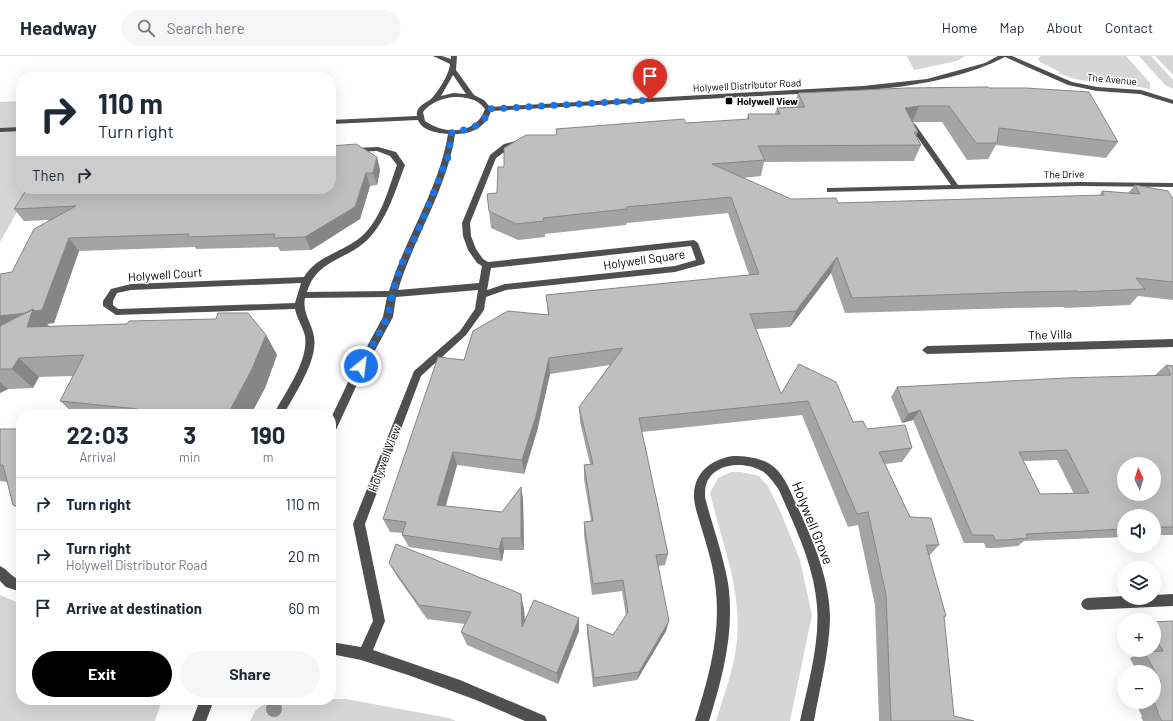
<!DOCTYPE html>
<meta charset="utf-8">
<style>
body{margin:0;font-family:Barlow,sans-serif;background:#f6f6f7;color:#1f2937;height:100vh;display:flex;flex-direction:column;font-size:15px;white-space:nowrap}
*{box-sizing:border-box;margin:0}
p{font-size:13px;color:#747a83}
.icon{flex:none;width:22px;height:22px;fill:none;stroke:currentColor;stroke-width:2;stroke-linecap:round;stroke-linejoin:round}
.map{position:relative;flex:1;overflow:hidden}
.panel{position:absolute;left:16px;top:353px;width:320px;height:296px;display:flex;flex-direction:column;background:#fff;border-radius:16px;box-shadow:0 4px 16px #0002}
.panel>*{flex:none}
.guide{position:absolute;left:16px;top:16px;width:320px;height:122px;border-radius:16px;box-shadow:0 4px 16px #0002;background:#fff;color:#1f2937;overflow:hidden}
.needle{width:26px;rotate:356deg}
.tools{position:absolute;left:1117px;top:401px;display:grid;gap:8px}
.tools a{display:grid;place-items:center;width:44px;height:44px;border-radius:50%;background:#fff;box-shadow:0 4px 16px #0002;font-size:20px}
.pin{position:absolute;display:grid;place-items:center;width:34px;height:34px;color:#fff;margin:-41px -17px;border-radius:50% 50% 50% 0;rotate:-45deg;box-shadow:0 0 4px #0007}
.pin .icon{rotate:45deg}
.me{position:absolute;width:44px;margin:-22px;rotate:29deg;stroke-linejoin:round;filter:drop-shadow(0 0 3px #0008)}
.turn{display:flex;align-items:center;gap:14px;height:84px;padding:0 16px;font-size:18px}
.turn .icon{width:52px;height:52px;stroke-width:2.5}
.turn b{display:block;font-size:28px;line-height:34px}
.then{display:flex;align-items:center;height:38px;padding:0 16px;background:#0003;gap:8px;font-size:15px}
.eta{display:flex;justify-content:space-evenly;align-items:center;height:68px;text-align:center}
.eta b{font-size:24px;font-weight:700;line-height:28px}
.action{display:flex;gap:8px;margin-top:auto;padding:8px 16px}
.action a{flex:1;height:46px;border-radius:24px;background:#000;color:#fff;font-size:16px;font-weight:700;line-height:46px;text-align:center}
.action a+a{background:#f6f6f7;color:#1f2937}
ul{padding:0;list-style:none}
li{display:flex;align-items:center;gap:12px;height:52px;padding:0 16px;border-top:1px solid #e0e1e3}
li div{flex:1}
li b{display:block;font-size:15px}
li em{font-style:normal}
header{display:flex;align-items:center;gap:24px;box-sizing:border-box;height:56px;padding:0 20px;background:#fff;border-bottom:1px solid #e0e1e3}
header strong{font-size:19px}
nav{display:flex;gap:22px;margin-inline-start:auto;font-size:14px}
.search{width:280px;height:36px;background:#f6f6f7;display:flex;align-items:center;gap:10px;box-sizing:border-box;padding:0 14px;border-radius:22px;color:#747a83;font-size:15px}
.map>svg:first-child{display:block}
.green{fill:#d6d6d6}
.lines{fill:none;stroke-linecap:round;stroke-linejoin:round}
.minor{fill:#4f4f4f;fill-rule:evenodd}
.tree{fill:#8c8c8c}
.wall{fill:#a4a4a4;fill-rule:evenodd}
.shaded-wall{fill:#868686}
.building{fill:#bfbfbf;stroke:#868686;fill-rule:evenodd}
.route{stroke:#1a73e8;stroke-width:7;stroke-dasharray:0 12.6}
.poi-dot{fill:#000;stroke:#fff;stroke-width:1.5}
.labels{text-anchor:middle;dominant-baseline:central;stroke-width:3;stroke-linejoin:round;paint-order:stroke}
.far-street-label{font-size:10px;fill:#000;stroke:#fff}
.far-poi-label{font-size:10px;font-weight:bold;fill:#000;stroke:#fff;text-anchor:start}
.street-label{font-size:12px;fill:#000;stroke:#fff}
.near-street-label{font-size:14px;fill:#000;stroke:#fff}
</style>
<header>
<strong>Headway</strong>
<div class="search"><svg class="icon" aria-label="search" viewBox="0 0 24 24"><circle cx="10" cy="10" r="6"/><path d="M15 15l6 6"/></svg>Search here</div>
<nav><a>Home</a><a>Map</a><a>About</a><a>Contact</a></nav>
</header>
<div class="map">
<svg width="1173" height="665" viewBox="0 0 1173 665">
<rect width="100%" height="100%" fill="#fff"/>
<path class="green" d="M907 0H965L957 5 914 14Z
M1041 0H1126L1150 27V33C1119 26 1088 30 1058 17L1060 16 1040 6 1038 3Z
M1139 0H1151L1173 24V33L1165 29Z
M1155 0H1173V19Z
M21 45V133H30L0 186V46Z
M731 416H741L759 420 768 430 781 457 800 504 812 559 790 665H716C723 642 733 615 736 592 744 538 722 488 710 437L718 422Z
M0 539 21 548V644H162L155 665H0Z
M346 643 449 662 456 665H250L256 654 269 644Z"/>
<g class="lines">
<path class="minor" d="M433 0H442L451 3V0H457L456 14 474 39 484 44 490 51 863 30 927 23 985 7 998 0H1012L1072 26 1097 31 1141 34 1173 44V48L1140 38 1097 35 1068 29 1005 1C932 38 839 35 759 40 670 45 580 50 491 55 486 71 472 78 455 78 447 134 414 181 398 234L479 227 482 210 477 207 468 194 463 180 462 167 490 99 504 88 520 84H523V88L510 92 496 102 470 167 471 180 476 193 483 203 488 206 694 184 698 187 705 206 704 208 675 216 506 234 486 241 484 254 466 279 421 320 365 468 385 565 373 594 460 624 545 660 547 665H525L476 644 411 620 361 604 331 598V586L361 591 373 565 353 468 414 315 460 275 475 253 478 234 396 241 393 261 360 322 335 376 331 377V362L350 322 383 261 387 241 305 242C302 257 312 267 314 281 318 305 295 337 284 358H274C285 336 309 305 305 280 303 271 297 263 295 253L116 259 103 250V245L111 233 131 228 304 221C316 201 339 197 357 184 380 168 388 134 397 109L390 100 377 95 331 97V93L378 91 396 96 405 109C396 133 388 161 370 181 350 204 317 202 307 236L389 235C405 182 439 134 448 78 438 77 422 75 418 64L331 68V64L417 60C415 50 427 47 432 42 439 35 450 16 450 8ZM453 19 466 38 453 37 441 40ZM453 41C465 41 477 42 485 53 476 79 445 79 425 65L423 56C431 46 441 43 453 41ZM691 190 696 204 675 210 505 228 487 234 491 212ZM301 227 295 247 118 253 113 249V245L117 237 131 234Z
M913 67 915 68 958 129 1079 126 1173 127V131L1079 130 827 136V132H830L951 129 909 69Z
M21 71V75L0 76V72Z
M1173 283V291L927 298 922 294 927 290Z
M733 400C747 400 763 402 774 411 786 421 791 438 798 452 814 487 830 524 830 563 829 597 820 631 814 665H800C808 628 820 588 817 550 814 509 795 471 779 434 774 427 769 419 762 415 745 405 713 406 706 429 705 432 705 437 705 441 712 469 723 498 728 527 735 574 723 620 709 665H695C709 621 722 575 715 527 713 510 708 494 703 477 699 462 691 445 695 430 700 411 716 403 733 400Z
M0 510C9 514 10 521 21 524V536L6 531 0 525Z
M1173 538V550L1087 554 1083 552 1081 548 1083 544 1087 542 1124 540V542H1154V539Z
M200 644H214L206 665H192Z"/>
</g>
<circle class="tree" cx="274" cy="653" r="8"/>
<path class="wall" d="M989 32 1118 86 1106 102 996 89 988 103 967 104 942 66H913L918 76 916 80 921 89 914 105 764 106 761 120 743 122 791 143 838 147 1099 140 1102 135 1128 137 1135 129 1173 143V244L1138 240 1130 249 1065 252 1064 251 1014 252 845 257 831 217 790 271 756 273 781 338 799 308 853 366 867 373 912 392 902 406 885 408 910 461 939 489 929 500 946 560 944 562 954 660 974 665H879L875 549 858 469 848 471 802 359 642 376 668 498 665 509 658 510 669 565 666 575 637 624 593 631 587 578V568L613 579 626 560 622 535 592 539 584 479V466L591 465 584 423V409L590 408 580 366 579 351 610 309 550 318 537 375 524 418 457 409 446 450 502 456 521 431 523 444 524 494H504L502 505 409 491 402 479 403 477 390 476 383 463 464 304 548 258 546 239 749 219 728 157 627 167 626 169 545 178V181L518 184 491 172 487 138 497 137 504 111 557 79 556 73 686 67 747 64 748 58H775L777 52 794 51 798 37Z
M377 101 380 114 377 129 370 130 360 163 311 194 280 195 278 191 196 193 195 191 79 195 54 267 47 268 50 271 266 279 277 299 265 332 251 358H74L60 345 73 320 39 321 33 332 8 333 0 337V218L12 216 49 164 24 165 14 153Z
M1166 309 1173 310V479H1154V460H1124V481L1024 485 1018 490 996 492H986L984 487H964L913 364 902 367 891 341 897 331 1156 320 1155 319ZM1057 404 1074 438H1040L1023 405Z
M0 373H21V454L13 449 7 426 0 425Z
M389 507 524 553 525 565 579 575 558 628 467 589 461 576 465 568 427 563 398 522Z
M1173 565V665H1143L1141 661 1142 660 1135 646H1154V616H1137L1130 602 1144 596 1143 594H1154V566Z"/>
<path class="shaded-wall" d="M919 50 912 66 905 52Z
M377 101 380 114 377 129 373 117Z
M366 117 370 130 360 163 311 194 305 181Z
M69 182 79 195 54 267 47 268 52 273 0 275V260L33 253Z
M837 201 831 217 790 271 796 255Z
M266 279 277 299 265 332 251 358H228Z
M19 302 39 321 33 332 12 313Z
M549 302 550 318 537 375 524 418 522 404Z
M0 326 8 333 0 337Z
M920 354 913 364 902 367 908 358Z
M453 396 457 409 442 462 437 449Z
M521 431 523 444 524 494 521 482Z
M502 482 504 494 502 505 499 493Z
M521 538 524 553 525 584 522 571Z
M579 562V575L558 628 557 617Z
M669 565 666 575 637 624 639 616Z"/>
<path class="building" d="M988 31 989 32H1026L1089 36 1118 86 999 72 997 87H976L949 50H919L905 52 918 76H914L921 89 758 90 765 104 712 108 791 143 836 142 838 147 1104 139 1102 135 1140 138 1135 129 1168 135 1173 143V226L1136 222 1145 233 1078 236 1077 235 1025 236 852 242 837 201 796 255 750 258 781 338 799 308 836 326 853 366 863 365 867 373 905 369 912 392 879 396 910 461 931 462 939 489H926L946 560H944L954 660 974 665H891L886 539 868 456 857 458 808 345 639 362 668 498 656 499 669 565 639 616 594 622 587 568 613 579 628 556 623 524 593 528 584 466 593 465 584 409 593 408 579 351 623 292 549 302 536 360 522 404 453 396 437 449 502 456 521 431V482H502L499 493 402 479 406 466 383 463 438 301 464 304 473 275 508 255 549 259 546 239 759 218 731 141 627 151V153L543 162 544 165 516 168 489 155 487 138 497 137 498 111H504V92L526 79H557L556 73 684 63 686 67 749 63 748 58H780L777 52 805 51 798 37 905 32Z
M356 88 377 101 373 117H366L355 151 305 181 274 182 275 178 188 181 189 178 69 182 42 254 35 255 33 253 26 257 0 260V218L12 216 34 173 76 150 14 153 27 133H331V90Z
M33 253 27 271 127 268 129 265 216 263 218 257H248L266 279 252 313 228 358H136L138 353 60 345 84 299 19 302 12 313H0V270Z
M1166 309 1173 310V471H1154V460H1124V473L1026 478 1028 482 1006 484H995L993 479H972L920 354 908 358 897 331 1065 322 1171 319ZM1067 394 1089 437 1040 438 1019 396ZM1124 408H1154V438H1124Z
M0 373H21V452L13 449 3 409H0Z
M396 488 521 538 522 571 534 544 579 562 557 617 461 576 471 556 419 549 389 507Z
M1173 565V665H1162L1157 656H1158L1154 646V627L1161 626 1144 596 1163 595 1154 579V566Z"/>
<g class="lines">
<path class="route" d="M361 310 388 261 392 238 401 209 416 180 448 101 452 76C466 74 486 71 488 53L650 44"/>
</g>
<rect class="poi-dot" x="725" y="41" width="8" height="8" rx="2"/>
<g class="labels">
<g class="far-street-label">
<text transform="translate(1112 23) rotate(5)">The Avenue</text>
<text transform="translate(747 29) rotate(-3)">Holywell Distributor Road</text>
<text transform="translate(1064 118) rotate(-1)">The Drive</text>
</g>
<g class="far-poi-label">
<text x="737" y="45">Holywell View</text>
</g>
<g class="street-label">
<text transform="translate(644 203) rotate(-8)">Holywell Square</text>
<text transform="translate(165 218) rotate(-4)">Holywell Court</text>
<text transform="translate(1050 278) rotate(-2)">The Villa</text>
<text transform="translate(384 402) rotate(-69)">Holywell View</text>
</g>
<g class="near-street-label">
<text transform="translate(813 467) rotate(68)">Holywell Grove</text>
</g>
</g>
</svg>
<div class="tools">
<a><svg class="needle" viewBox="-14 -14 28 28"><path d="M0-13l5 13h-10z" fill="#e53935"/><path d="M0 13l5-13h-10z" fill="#747a83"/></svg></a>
<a><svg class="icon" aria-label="sound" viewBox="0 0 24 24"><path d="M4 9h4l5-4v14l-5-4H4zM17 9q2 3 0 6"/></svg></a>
<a><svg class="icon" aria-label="layers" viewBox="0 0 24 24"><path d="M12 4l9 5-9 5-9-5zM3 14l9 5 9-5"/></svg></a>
<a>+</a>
<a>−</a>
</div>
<div class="pin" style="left:650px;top:44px;background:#d93025"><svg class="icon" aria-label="arrive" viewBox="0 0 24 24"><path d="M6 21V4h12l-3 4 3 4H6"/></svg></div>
<svg class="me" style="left:361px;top:310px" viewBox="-20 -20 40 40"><circle r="17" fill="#1a73e8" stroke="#fff" stroke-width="3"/><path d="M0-11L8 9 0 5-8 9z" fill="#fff"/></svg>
<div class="guide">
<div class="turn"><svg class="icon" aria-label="right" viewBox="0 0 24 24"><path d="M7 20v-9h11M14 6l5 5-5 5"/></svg><div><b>110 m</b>Turn right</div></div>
<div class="then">Then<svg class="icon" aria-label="right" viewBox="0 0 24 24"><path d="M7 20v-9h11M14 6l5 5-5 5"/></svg></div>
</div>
<section class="panel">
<div class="eta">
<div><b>22:03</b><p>Arrival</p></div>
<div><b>3</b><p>min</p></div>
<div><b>190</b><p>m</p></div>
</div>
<ul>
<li><svg class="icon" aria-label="right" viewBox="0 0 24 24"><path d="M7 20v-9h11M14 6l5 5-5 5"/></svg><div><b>Turn right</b></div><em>110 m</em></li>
<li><svg class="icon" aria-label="right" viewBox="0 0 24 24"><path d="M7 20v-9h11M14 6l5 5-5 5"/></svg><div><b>Turn right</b><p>Holywell Distributor Road</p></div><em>20 m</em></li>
<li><svg class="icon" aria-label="arrive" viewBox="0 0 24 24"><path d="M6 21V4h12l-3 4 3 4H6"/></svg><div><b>Arrive at destination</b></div><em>60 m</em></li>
</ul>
<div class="action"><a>Exit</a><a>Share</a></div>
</section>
</div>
